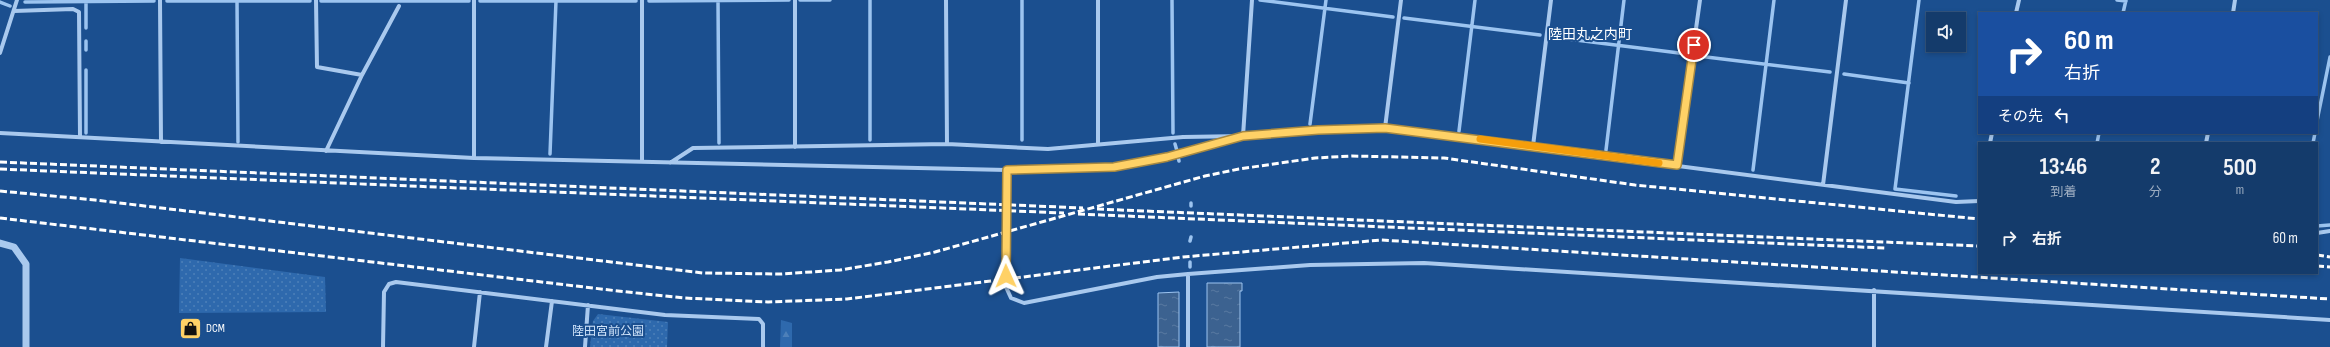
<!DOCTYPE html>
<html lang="ja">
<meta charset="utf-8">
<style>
body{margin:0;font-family:"Sofia Sans Condensed","Noto Sans JP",sans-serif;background:#214673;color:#f1f3f6;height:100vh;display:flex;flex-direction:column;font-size:15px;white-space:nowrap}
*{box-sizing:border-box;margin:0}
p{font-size:13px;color:#9dadc1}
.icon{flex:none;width:22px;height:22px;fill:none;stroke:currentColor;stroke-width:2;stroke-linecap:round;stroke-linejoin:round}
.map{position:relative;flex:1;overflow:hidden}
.drawer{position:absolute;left:1978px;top:142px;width:340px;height:132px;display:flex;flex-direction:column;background:#143b6b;border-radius:0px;box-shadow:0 2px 6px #0003,0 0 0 1px #33557e}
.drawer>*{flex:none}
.top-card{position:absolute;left:1978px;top:12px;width:340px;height:122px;border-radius:0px;box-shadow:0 2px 6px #0003,0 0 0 1px #33557e;background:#1a4fa0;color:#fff;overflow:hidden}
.tools{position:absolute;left:1926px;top:12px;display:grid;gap:8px}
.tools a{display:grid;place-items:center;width:40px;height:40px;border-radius:0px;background:#143b6b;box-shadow:0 2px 6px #0003,0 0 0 1px #33557e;font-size:20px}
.pin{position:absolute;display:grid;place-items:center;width:34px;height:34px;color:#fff;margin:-17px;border:2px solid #fff;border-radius:50%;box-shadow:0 1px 4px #0007}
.me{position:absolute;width:44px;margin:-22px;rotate:359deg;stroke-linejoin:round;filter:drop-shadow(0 0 3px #0008)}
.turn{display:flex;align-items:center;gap:14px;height:84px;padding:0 20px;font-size:18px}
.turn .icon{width:52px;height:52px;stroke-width:2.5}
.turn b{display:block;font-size:28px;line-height:34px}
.then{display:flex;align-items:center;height:38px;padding:0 20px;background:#0003;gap:8px;font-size:15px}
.eta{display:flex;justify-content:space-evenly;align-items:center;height:68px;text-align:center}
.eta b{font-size:24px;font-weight:700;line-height:28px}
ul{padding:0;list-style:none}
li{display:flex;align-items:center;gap:12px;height:56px;padding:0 20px}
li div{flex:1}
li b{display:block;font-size:15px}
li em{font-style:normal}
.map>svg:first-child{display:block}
.forest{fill:url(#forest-firs)}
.park{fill:url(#park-dots)}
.water{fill:url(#water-ripples);stroke:#9cc4f0}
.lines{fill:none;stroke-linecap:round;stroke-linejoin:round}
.stream{stroke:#9cc4f0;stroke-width:3.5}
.minor{stroke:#a9c9ee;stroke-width:4}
.tertiary{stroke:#a9c9ee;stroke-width:7}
.rail{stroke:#fff;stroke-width:3;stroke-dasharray:7 3;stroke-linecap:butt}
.minor-bridge{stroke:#a9c9ee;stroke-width:4}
.route-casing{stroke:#a68842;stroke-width:10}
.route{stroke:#ffd166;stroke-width:7}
.slow{stroke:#f59e0b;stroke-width:7}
.labels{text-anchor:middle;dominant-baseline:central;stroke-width:4;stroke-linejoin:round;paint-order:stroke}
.poi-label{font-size:12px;fill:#fff;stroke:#1b4f8f;text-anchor:start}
.park-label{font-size:12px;fill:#cfe3fa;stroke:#1b4f8f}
.quarter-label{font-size:14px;fill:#fff;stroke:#1b4f8f}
</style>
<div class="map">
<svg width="2330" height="347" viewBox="0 0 2330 347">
<defs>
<pattern id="forest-firs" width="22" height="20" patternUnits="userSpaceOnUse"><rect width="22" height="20" fill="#2e69ad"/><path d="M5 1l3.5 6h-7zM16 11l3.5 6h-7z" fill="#4d80b9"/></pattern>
<pattern id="park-dots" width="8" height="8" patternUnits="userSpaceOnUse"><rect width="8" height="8" fill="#2e69ad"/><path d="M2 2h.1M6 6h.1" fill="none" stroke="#4d80b9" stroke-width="1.8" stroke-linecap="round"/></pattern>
<pattern id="water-ripples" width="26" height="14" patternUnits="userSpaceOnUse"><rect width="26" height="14" fill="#3c6290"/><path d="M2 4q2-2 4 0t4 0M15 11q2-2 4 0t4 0" fill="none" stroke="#597aa1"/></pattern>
</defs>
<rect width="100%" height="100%" fill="#1b4f8f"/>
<path class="forest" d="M781 320 792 323V347H780Z"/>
<path class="park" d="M180 258 325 277 326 312 179 313Z
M598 314 668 322 667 347H590L593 321Z"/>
<path class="water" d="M1207 283H1242V291H1240V347H1207Z
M1179 292V347H1158V293Z"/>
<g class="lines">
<path class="stream" d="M237 0 238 142
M718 0 719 143
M800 0H830
M870 0V140
M1022 0V140
M1172 0 1173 133
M1260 0 1393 17
M1919 0 1895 189 1956 196
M2117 0 2126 1
M167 1H310
M321 1H469
M480 1H636
M649 1 789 0
M0 2 10 6
M25 2 154 1
M86 2V28
M2123 13 2126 0
M1404 18 1540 35
M1552 37 1687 54
M86 41V50
M1698 56 1830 72
M86 70V133
M1844 74 1909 83
M2317 121 2330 57
M1310 124 1326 0
M1459 131 1475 0
M2097 143 2099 133
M2313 143 2315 133
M1175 144 1177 151
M1606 150 1624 0
M550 154 556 1
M1178 157 1179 161
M1753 170 1774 0
M1191 203V206
M2317 226 2330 225
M1190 241 1191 237
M1190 262V267"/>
<path class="minor" d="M160 0 161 142
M316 0 317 67 362 75 326 151
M642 0V162
M946 0 947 144
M1098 0V144
M14 11 73 9 79 12 80 137
M2016 13 2019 0
M2233 13 2235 0
M0 53 17 0
M362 75 399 6
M1385 128 1401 0
M0 133 474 158 1007 170 1114 167 1167 157 1237 138
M1243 136 1252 0
M1990 143 1992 133
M2206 143 2208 133
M1533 146 1551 0
M795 147V0
M474 158V0
M670 163 693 148 947 144 1048 149 1183 137 1243 136 1318 130 1385 128 1956 202 1979 201
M1677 165 1700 0
M1823 185 1846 0
M1007 193V170
M1006 223V266
M2317 233 2330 231
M1188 274 1310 265 1424 263 2330 320
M1006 287 1011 298 1024 303 1157 277 1188 274V347
M1874 290V347
M383 347 384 292 389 284 396 282 665 315 759 319 763 324V347
M474 347 480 292
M546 347 552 301
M585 347 588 305"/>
<path class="tertiary" d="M0 243 14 247 26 264V347"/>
<path class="rail" d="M0 162 1083 208
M0 169 1064 213
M0 191 95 200 703 273 781 274 840 270 888 262 935 252 1205 176 1239 169 1315 158 1352 156 1444 158 1635 185 1979 219
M1097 209 1979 246
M1078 214 1885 248
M0 218 618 291 684 298 768 302 847 299 1183 257 1381 240 2330 299
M2317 255 2330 257
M2317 266 2330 267"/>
<path class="minor-bridge" d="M1006 223 1007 193
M1006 266V287"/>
</g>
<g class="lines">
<defs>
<path id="route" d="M1006 276 1007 170 1114 167 1167 157 1243 136 1318 130 1385 128 1677 165 1694 45"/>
</defs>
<use href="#route" class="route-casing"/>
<use href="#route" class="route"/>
<path class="slow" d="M1480 139 1659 163"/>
</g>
<defs>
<symbol id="shop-square" viewBox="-11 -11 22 22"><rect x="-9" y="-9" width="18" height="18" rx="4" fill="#ffd166" stroke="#1b4f8f"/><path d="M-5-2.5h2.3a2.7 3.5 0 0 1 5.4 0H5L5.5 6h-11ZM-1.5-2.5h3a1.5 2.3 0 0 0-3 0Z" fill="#111"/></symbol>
</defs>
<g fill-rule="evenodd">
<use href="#shop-square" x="178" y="316" width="25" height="25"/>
</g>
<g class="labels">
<g class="poi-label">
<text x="206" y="328">DCM</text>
</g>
<g class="park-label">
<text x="608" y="331">陸田宮前公園</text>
</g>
<g class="quarter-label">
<text x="1590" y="34">陸田丸之内町</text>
</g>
</g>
</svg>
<div class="tools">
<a><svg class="icon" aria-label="sound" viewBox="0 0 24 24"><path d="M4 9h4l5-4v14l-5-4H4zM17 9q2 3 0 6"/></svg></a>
</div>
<div class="pin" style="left:1694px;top:45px;background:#d93025"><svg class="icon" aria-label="arrive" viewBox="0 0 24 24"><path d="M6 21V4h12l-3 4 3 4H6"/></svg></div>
<svg class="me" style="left:1006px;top:276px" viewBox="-20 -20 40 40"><path d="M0-17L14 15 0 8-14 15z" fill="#ffd166" stroke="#fff" stroke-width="4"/></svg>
<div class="top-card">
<div class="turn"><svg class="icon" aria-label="right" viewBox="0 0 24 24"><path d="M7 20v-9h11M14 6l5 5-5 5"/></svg><div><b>60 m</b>右折</div></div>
<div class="then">その先<svg class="icon" aria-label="left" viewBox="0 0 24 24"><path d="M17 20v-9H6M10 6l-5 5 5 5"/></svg></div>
</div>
<section class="drawer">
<div class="eta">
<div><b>13:46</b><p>到着</p></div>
<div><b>2</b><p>分</p></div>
<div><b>500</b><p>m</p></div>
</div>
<ul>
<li><svg class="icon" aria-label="right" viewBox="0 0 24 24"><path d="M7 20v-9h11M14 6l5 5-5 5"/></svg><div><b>右折</b></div><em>60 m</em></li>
</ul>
</section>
</div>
